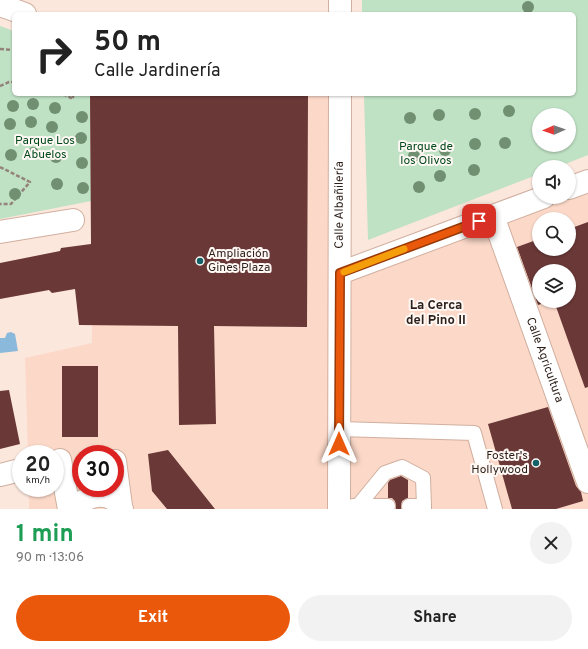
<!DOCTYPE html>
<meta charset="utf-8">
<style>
body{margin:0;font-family:Overpass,sans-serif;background:#f2f2f2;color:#222;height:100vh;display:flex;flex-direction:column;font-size:15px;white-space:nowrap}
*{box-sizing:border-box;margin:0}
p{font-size:13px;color:#767676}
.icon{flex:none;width:22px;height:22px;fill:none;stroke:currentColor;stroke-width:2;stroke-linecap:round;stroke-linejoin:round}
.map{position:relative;height:509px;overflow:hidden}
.side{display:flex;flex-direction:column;background:#fff;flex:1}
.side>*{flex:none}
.top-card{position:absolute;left:12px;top:12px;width:564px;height:84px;border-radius:6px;box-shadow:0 1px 3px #0004;background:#fff;color:#222;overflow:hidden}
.needle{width:26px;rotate:268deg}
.controls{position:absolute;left:532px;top:108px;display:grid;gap:8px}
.controls a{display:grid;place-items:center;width:44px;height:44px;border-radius:50%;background:#fff;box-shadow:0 1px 3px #0004;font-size:20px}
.speed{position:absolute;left:12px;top:445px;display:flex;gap:8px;font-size:20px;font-weight:700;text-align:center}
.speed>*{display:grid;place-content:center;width:52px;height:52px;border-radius:50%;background:#fff;box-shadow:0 1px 3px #0004;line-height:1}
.speed small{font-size:10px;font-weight:400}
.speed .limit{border:6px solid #d22;background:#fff;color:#111}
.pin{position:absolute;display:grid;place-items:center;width:34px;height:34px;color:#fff;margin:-17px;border-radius:8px;box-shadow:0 2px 6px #0006}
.me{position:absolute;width:44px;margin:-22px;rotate:0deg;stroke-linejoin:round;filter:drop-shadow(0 0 3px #0008)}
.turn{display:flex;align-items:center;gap:14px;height:84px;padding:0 16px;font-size:18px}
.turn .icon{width:52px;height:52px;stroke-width:2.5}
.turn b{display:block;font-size:28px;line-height:34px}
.round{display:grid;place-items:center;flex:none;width:42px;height:42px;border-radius:21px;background:#f2f2f2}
.headline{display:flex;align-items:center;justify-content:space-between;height:68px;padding:0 16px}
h1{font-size:24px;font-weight:700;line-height:30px;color:#1e9e55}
.action{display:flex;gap:8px;margin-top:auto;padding:8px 16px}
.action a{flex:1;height:46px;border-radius:24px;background:#ea580c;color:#fff;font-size:16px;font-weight:700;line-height:46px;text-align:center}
.action a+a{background:#f2f2f2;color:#222}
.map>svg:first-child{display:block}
.built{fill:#fbd8c8;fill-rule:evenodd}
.green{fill:#bfe1c4;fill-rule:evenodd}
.water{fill:#8ab9db}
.building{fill:#693837}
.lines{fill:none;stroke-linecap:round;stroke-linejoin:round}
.service-casing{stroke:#d1af9f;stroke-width:16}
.pedestrian-casing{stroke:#d1af9f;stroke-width:24}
.minor-casing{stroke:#d1af9f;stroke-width:24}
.path{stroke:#94837b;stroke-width:2.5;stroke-dasharray:4 2;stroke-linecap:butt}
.service{stroke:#fff;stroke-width:14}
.pedestrian{stroke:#fff;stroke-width:22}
.minor{stroke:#fff;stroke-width:22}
.tree{fill:#719072}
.route-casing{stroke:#983908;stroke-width:10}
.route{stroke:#ea580c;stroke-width:7}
.slow{stroke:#f59e0b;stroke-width:7}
.poi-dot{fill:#126268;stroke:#fff8f4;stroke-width:1.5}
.labels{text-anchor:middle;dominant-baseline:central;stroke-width:4;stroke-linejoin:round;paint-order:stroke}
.park-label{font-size:12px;fill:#00491b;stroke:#fff8f4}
.street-label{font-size:12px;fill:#2c1f19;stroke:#fff8f4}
.poi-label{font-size:12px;fill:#2c1f19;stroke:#fff8f4;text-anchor:start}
.neighbourhood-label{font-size:13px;font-weight:bold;fill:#2c1f19;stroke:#fff8f4}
</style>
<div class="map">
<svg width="588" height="509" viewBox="0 0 588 509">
<rect width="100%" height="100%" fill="#fce7dd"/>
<path class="built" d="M90 95H342L340 273 539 197H569L588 174V509H29V488H55V454H28L25 358 92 343ZM539 219H569V249H539ZM539 271H569V301H539ZM81 454H115V488H81Z"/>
<path class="green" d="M362 0H588V155L558 167H539V174L368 240 364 94H574V14H362ZM539 115H569V145H539Z
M0 26 14 31V94H90L91 201 0 219Z"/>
<path class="water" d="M11 332 15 334 18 351 0 353V338H5L7 333Z"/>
<path class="building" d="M90 95 308 96 307 327 214 326 216 424 179 425 178 326 79 325 75 289 52 293 49 290 0 299V263L60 251 61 248 91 244Z
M588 222V387L585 388 554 301H569V271H539V301H551L538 305 517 247 539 239V249H569V229Z
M62 366H98V437H62Z
M9 390 20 444 0 449V391Z
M548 407 576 486 581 492 583 501 556 509H512L488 424Z
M168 450 215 509H167L152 491 148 454Z
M401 476 408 480V498L402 501 401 509H396L395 501 392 498H388V483L390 480Z"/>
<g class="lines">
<defs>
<path id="service" d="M339 429 474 433 495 509
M353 506H388
M409 506H424V509
M362 509 358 506 385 473 402 467 423 478 424 506"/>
<g id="pedestrian">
<path id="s1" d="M493 216 588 482"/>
</g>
<g id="minor">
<path d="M0 5 25 14"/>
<path d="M340 14V0"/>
<path d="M569 188 588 181"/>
<path d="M0 232 73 220"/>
<path d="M340 273 544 197"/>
<path d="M60 460 69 509"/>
<path d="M115 461 121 506"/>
<path d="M0 475 20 470"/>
<path d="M74 509C87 494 111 489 122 509"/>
<path id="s2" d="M339 509 340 94"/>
</g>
</defs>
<use href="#service" class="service-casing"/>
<use href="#pedestrian" class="pedestrian-casing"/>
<use href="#minor" class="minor-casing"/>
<path class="path" d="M0 49 14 50
M0 86 9 82H14
M63 94 73 99V94
M0 167 30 182 11 204H0"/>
<use href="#service" class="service"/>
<use href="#pedestrian" class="pedestrian"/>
<use href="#minor" class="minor"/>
</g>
<g class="tree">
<circle cx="528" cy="7" r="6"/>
<circle cx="33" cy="104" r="6"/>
<circle cx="13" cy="106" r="6"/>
<circle cx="55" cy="108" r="6"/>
<circle cx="509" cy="111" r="6"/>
<circle cx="475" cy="114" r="6"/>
<circle cx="439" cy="115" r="6"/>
<circle cx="82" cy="117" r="6"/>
<circle cx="410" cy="118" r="6"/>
<circle cx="31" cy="122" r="6"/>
<circle cx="10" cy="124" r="6"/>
<circle cx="52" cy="127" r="6"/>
<circle cx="81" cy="138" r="6"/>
<circle cx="505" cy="143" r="6"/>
<circle cx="475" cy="144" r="6"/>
<circle cx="445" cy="150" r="6"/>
<circle cx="33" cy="153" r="6"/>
<circle cx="11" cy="155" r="6"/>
<circle cx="414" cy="156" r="6"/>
<circle cx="56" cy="157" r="6"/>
<circle cx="82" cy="163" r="6"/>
<circle cx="474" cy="170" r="6"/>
<circle cx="440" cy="176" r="6"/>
<circle cx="57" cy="184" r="6"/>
<circle cx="419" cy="187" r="6"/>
<circle cx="83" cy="188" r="6"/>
<circle cx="15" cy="194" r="6"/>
</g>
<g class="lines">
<defs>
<path id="route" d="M339 444 340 273 479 221"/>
</defs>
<use href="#route" class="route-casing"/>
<use href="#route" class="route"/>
<path class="slow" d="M344 272 404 249"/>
</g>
<g class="poi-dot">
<circle cx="200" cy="261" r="4"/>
<circle cx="536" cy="463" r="4"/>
</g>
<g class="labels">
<g class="park-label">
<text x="45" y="141">Parque Los<tspan x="45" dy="14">Abuelos</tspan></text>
<text x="426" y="147">Parque de<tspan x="426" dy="14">los Olivos</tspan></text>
</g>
<g class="street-label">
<text stroke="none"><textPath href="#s2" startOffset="304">Calle Albañilería</textPath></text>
<text stroke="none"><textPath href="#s1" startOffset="153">Calle Agricultura</textPath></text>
</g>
<g class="poi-label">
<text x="208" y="254">Ampliación<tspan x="208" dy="14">Gines Plaza</tspan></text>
<text x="528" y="456" text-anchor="end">Foster's<tspan x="528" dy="14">Hollywood</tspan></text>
</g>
<g class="neighbourhood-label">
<text x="436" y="306">La Cerca<tspan x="436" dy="15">del Pino II</tspan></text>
</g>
</g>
</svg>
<div class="controls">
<a><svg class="needle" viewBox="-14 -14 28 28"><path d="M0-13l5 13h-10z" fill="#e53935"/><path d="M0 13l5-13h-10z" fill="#767676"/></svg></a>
<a><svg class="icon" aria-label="sound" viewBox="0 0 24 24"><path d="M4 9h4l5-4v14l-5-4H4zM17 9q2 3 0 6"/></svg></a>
<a><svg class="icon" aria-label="search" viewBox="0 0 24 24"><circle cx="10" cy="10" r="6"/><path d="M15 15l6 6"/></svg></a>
<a><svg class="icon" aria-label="layers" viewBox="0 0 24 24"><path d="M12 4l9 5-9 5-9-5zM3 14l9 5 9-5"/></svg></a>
</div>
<div class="speed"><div>20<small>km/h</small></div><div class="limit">30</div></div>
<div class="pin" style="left:479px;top:221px;background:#d93025"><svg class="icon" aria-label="arrive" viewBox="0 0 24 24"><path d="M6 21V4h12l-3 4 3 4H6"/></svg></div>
<svg class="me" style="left:339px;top:444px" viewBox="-20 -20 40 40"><path d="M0-17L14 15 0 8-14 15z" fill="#ea580c" stroke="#fff" stroke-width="4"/></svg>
<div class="top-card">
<div class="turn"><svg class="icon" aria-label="right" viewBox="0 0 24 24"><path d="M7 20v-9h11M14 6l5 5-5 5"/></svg><div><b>50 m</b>Calle Jardinería</div></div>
</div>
</div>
<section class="side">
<div class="headline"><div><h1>1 min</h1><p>90 m · 13:06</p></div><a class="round"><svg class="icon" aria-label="close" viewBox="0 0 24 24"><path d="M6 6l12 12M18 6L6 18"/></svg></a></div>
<div class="action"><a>Exit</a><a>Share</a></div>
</section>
